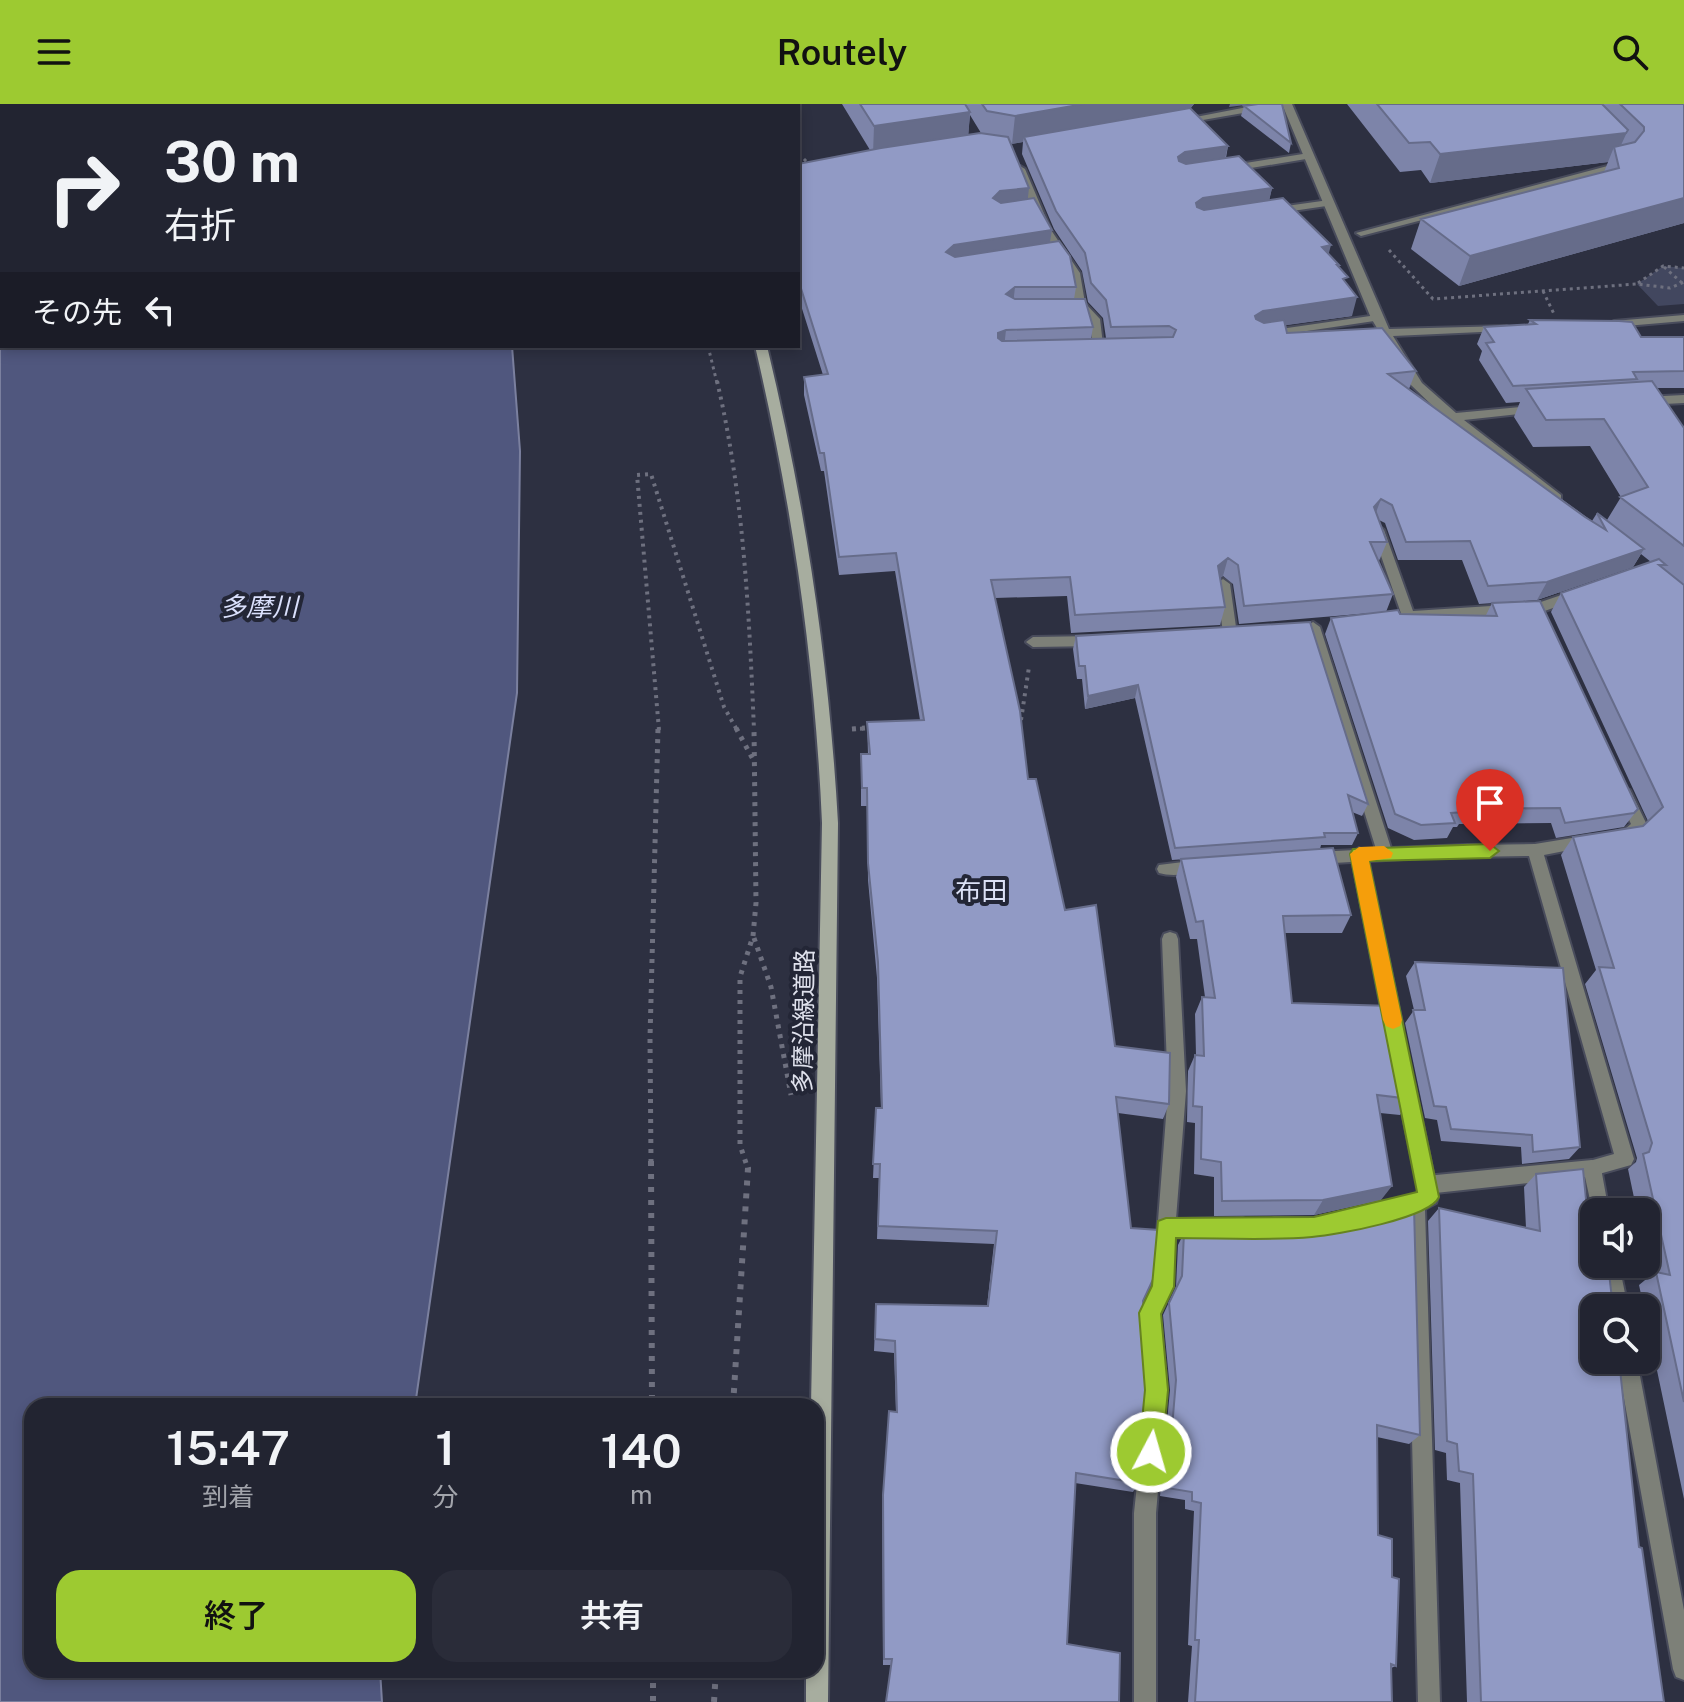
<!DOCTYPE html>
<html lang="ja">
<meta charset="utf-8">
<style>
body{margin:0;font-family:"Public Sans","Noto Sans JP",sans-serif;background:#2a2c39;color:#f1f3f6;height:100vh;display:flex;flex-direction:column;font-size:30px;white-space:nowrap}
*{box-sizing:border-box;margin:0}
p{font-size:26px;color:#a2a4ab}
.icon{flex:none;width:44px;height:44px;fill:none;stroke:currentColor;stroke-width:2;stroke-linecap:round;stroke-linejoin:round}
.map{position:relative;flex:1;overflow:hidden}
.panel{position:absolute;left:24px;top:1294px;width:800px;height:280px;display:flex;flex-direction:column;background:#222431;border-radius:24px;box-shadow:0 4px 12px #0003,0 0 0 2px #3f414d}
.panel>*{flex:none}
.top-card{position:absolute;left:0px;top:0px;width:800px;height:244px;box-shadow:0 4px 12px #0003,0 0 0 2px #3f414d;background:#222431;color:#f1f3f6;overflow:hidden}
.tools{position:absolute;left:1580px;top:1094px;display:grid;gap:16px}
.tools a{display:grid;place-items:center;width:80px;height:80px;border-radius:16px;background:#222431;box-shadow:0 4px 12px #0003,0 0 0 2px #3f414d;font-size:40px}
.pin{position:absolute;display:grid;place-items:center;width:68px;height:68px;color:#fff;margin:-82px -34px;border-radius:50% 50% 50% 0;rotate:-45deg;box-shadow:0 0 8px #0007}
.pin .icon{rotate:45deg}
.me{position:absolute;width:88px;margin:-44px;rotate:6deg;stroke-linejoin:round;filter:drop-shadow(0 0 6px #0008)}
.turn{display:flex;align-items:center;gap:28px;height:168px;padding:0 32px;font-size:36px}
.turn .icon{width:104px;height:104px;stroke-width:2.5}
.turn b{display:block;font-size:56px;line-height:68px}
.then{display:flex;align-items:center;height:76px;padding:0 32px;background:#0003;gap:16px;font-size:30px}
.eta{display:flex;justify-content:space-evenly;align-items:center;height:136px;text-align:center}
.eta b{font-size:48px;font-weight:600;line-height:56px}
.primary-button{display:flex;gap:16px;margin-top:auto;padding:16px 32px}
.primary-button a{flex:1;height:92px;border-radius:24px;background:#9dca31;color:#111;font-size:32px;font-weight:600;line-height:92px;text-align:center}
.primary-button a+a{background:#2a2c39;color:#f1f3f6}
header{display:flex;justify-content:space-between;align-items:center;height:104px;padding:0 32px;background:#9dca31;color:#111;font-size:36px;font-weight:600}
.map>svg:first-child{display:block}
.green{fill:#42475f}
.water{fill:#50577e;stroke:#7b809f;stroke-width:2}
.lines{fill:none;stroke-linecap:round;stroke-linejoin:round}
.lane-casing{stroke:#494c5c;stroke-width:4}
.street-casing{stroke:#494c5c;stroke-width:4}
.secondary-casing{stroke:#494c5c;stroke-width:4}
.path-far3{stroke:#6e707f;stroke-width:3;stroke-dasharray:3 4;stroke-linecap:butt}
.path-far2{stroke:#6e707f;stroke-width:4;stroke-dasharray:3 5;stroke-linecap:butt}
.path-far1{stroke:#6e707f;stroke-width:5;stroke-dasharray:4 6;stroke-linecap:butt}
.path{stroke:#6e707f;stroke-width:6;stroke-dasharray:5 8;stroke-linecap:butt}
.lane{fill:#7d8078;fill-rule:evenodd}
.street{fill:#7d8078;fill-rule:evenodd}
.secondary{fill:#a7ad9f;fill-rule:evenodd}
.wall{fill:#7d84a9;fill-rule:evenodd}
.shaded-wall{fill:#666c8a}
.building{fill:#919ac5;stroke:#666c8a;stroke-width:2}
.route{fill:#9dca31;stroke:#668320;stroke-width:2}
.slow{fill:#f59e0b}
.labels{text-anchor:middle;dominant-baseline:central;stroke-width:8;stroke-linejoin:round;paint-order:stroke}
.street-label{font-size:24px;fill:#dfe1ec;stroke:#232636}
.water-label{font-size:26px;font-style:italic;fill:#dae0fc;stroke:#232636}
.neighbourhood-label{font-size:26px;fill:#dce1f6;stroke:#232636}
</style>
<header><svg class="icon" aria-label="menu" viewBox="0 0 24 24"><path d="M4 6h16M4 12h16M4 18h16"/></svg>Routely<svg class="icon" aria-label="search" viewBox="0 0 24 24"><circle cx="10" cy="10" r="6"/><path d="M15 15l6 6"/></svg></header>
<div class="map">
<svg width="1684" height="1598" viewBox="0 0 1684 1598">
<rect width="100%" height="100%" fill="#2d3041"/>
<path class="green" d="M1663 162 1684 164V200L1658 202 1637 180Z"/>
<path class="water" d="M0 0 468 2H2V242H512L520 347 517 589 415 1302H32V1566H380L382 1598H0Z"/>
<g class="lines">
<defs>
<path id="lane" d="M1309 49 1312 50V54L1227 68 1222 65 1227 62Z
M1020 62 1025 65 1051 126 1080 169 1085 199 1100 215 1104 249 1094 247 1089 216 1074 200 1070 169 1041 126 1015 65Z
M1329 96 1334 99 1333 101 1272 110 1267 107 1272 104Z
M1377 211 1383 214 1381 216 1267 233 1261 230 1267 227Z
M1378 422 1384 426 1413 507 1538 499 1576 486 1583 491 1581 494 1539 509 1403 515 1372 426Z
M1097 532 1104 537 1097 542 1033 543 1026 538 1033 533Z
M1625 684 1630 686 1647 721 1634 735 1620 738 1612 732 1615 728 1625 725 1631 720 1617 690Z
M1590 731 1595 733 1598 737 1595 741 1544 751 1634 1055 1631 1061 1592 1072 1586 1070 1583 1064 1586 1058 1614 1050 1529 752 1468 753 1460 747 1468 741 1535 740Z
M1359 744 1367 750 1403 924 1400 929 1394 931 1388 929 1385 924 1351 750Z
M1199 756 1205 758 1207 762 1205 766C1192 770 1172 773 1159 769L1157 765 1159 761Z
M1170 828 1176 830 1178 835 1186 987 1176 1115 1243 1114 1250 1117 1252 1123 1250 1129 1243 1132 1175 1133 1173 1183 1160 1210 1167 1286 1156 1409V1598H1134V1409L1147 1286 1140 1209 1153 1182 1168 987 1162 835 1164 830Z
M1405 970 1411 973 1414 978 1438 1093 1436 1099 1425 1105 1440 1598H1418L1407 1112C1372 1119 1300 1142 1267 1129L1265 1123 1267 1117 1274 1114H1314L1412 1093 1419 1089 1396 978 1399 973Z"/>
<path id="street" d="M1263 0 1266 1V5L1180 20 1175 17Z
M1282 0H1292L1389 225 1507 222 1509 224 1503 227 1393 232 1422 279 1456 309 1541 301 1543 304 1537 308 1464 316 1561 391V397H1553L1439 308 1411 281 1371 214Z
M1623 52 1628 55 1621 64 1361 132 1356 129 1615 60Z
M1684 211V217L1614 223 1608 220 1614 217Z
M1684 291V299L1644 301 1638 297 1644 293Z
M1223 475 1230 480 1236 523 1249 524 1251 527 1249 530 1230 533 1223 528 1216 480Z
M1313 518 1320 523 1391 744 1468 741 1476 747 1474 751 1316 760 1310 758 1308 754 1310 750 1316 748 1376 745 1306 523Z
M1592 1056 1598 1058 1601 1064 1609 1108H1594V1114L1585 1073 1426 1090 1420 1087 1417 1081 1420 1075 1426 1072Z
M1601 1160H1619L1628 1204H1608Z
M1617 1256H1637L1684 1506V1576L1676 1573 1673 1565Z"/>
<path id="secondary" d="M680 0H690L691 2H681Z
M755 242H767C805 400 829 557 838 719L828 1598H806V1566H816V1302H811L822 719C815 557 792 400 755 242Z"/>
</defs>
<use href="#lane" class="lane-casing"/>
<use href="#street" class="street-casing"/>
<use href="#secondary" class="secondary-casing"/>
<path class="path-far3" d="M799 50 810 61
M1389 146 1433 195 1637 180 1670 184 1684 178
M1664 163 1681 178
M1638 179 1663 162 1684 164
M1543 187 1554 210
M708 242 717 279"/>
<path class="path-far2" d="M717 277C744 392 749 509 754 626
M1021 616 1029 563
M852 625 874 624
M659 626 637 371 651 370 724 603 737 626"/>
<path class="path-far1" d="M736 624 755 659
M852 625 865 624
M754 834 771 883 791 991
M651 1059 650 934 658 624
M746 1059 740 1041V873L753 832 756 799 754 624"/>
<path class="path" d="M651 1057 652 1302
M733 1302 748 1064 746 1057
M653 1566V1598
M714 1598 716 1566"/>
<use href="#lane" class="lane"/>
<use href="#street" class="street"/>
<use href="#secondary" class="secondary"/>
</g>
<path class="wall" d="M842 0H1194L1190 5 1228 42 1226 54 1272 84 1269 96 1329 150 1338 163 1346 179 1352 212 1285 221 1287 229 1416 267 1409 285 1592 417 1597 409 1607 416 1621 393 1590 342 1533 343 1514 313 1520 298 1506 299 1479 256 1482 247 1477 240 1484 223 1528 220 1530 216 1641 233H1684V284H1657L1684 324V480H1683L1684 481V1395L1646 1214V1204H1644L1639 1181 1650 1172 1646 1152V1108H1637L1628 1065 1636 1058 1637 1054 1585 880 1596 866 1561 751 1573 733 1643 722 1648 717 1551 508 1561 489 1651 458 1641 450 1633 463 1537 496 1479 500 1462 456H1398L1385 419 1379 416 1387 438 1379 457H1378L1393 490 1386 508 1400 510 1486 511 1492 499 1638 705 1624 723 1556 734 1551 719 1459 720 1457 723H1453L1447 734 1414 736 1388 724 1325 530 1331 514 1371 509 1239 520 1233 480 1223 472 1220 474 1225 503 1220 521 1071 529 1067 492 995 494 1028 675 1065 806 1115 942 1169 1000 1163 1015 1118 1009 1131 1124 1143 1197 1139 1379 1133 1388 1075 1379 891 1561H883L882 1400 889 1307 896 1308 894 1249 874 1247 876 1200 987 1202 994 1140 877 1135 879 1074H873L876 1004H881L877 874 868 776 867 702H861V650H868L867 618 920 616 895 467 839 471 824 367H821L804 291V273L823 271 798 192V60L870 46ZM970 11 981 29 968 31ZM1023 38 1022 50 1054 125 1082 167 1088 198 1103 214 1106 234 1091 235 1093 223 1074 195 1076 183 1050 138 1027 95 1010 40Z
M1347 0H1684V119L1459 182 1411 145 1421 115 1604 68 1608 58 1430 79 1421 66 1400 68Z
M1244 2 1291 39 1289 49 1241 12Z
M1076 532 1368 700 1362 712 1352 708 1358 729 1352 741H1321L1320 745 1351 811 1342 829H1285L1292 899 1411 995 1400 1011 1380 1009 1381 1096 1314 1111 1214 1112V1073L1194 1070 1195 1019 1187 1018 1188 967 1195 951H1196L1195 910 1202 893H1205L1197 835H1190L1176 773 1181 755 1307 746 1172 756 1135 594 1085 605 1082 575H1077L1073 545Z
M1415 858 1580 1043 1569 1055 1522 1060 1521 1043 1441 1037 1437 1016 1425 1014 1405 919 1414 906 1406 872Z
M1536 1070 1592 1156 1664 1598H1467L1460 1379 1447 1376 1446 1349 1435 1346 1428 1117 1439 1104 1526 1124 1524 1083Z
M1221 1123 1420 1331 1409 1340 1377 1333 1378 1431 1392 1473 1396 1562 1391 1564 1392 1598H1188L1192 1542 1188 1541 1194 1407 1185 1405V1396L1160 1392 1170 1286 1163 1211 1176 1183 1178 1141 1184 1129 1217 1132Z"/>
<path class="shaded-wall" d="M1084 0H1194L1185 10 1024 33 1023 38 1012 40 1015 12Z
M1230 0H1253L1229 3Z
M970 8 968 37 873 50 874 22Z
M1628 26 1616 52 1614 43 1608 58 1430 79 1440 50Z
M1228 42 1224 59 1182 66 1178 53 1185 48Z
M1029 84 1027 102 999 105 993 94 1000 87Z
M1272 84 1268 102 1200 112 1196 99 1203 94Z
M1684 94V119L1459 182 1470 152Z
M1052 126 1049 144 953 159 946 148 954 141Z
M1331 141 1326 160 1322 143Z
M1015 183 1013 201 1006 190Z
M1357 193 1352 212 1259 225 1255 212 1263 207Z
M1006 226 1004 244 997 247 998 229Z
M1381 395 1374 414V403Z
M1644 445 1633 463 1537 496 1547 478Z
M1228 454 1223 472 1213 481 1218 462Z
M1138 581 1135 594 1085 605 1088 592Z
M1392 1082 1381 1096 1314 1111 1323 1096Z"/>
<path class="building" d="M716 0H753L754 2H716Z
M860 0H965L970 8 874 22Z
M982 0H1084L1015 12 987 7Z
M1258 0H1282L1291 39 1244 2Z
M1377 0H1602L1628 26 1626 29 1440 50 1430 38 1409 39Z
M1620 0H1684V94L1470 152 1421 115 1619 64 1614 43 1635 38 1644 27V23Z
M1190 4 1228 42 1185 48 1178 53 1179 57 1186 60 1239 52 1272 84 1203 94 1196 99 1197 103 1204 106 1283 94 1331 141 1322 143 1339 161H1337L1348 173 1343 175 1357 193 1263 207 1255 212 1256 215 1264 219 1284 216 1287 229 1382 224 1416 267 1388 270 1585 413 1606 426 1597 409 1644 445 1547 478 1488 482 1470 437 1406 438 1392 401 1381 395 1374 403 1387 438H1370L1393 490 1244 502 1238 461 1228 454 1218 462 1225 503 1075 511 1070 473 991 476 1020 607 1028 675H1036L1065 806 1096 801 1115 942 1170 949 1169 1000 1116 993 1131 1124 1159 1126 1156 1169 1143 1197 1150 1275 1139 1379 1076 1369 1067 1540 1120 1549 1119 1598H886L892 1555H884L883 1391 889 1307 897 1308 895 1237 875 1235 876 1200 988 1202 997 1127 878 1122 880 1060H873L876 1004H882L878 858 868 759 867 684H862L861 650H870L867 618 924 616 896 449 839 453 824 349H820L804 273 828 270 798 175V60L881 44 980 29 1008 33 1029 84 1000 87 993 94 1001 99 1034 94 1052 126 954 141 946 148 955 153 1059 137 1070 152 1076 183H1015L1006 190 1015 195H1085L1093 223 1006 226 998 229V234L1002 237 1173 233 1176 226 1169 222 1111 223 1106 196 1091 179 1085 149 1056 107 1024 33Z
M1530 216 1619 217 1632 218 1641 233H1684V267L1633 268 1637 275 1513 282 1486 239 1494 238 1484 223 1536 220Z
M1652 277 1684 324V442L1620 393 1648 383 1604 315 1546 316 1526 285Z
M1659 455 1666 461H1659L1684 481V1298L1656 1168 1670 1171 1643 1050 1649 1048 1652 1039 1599 863 1614 864 1573 733 1643 722 1663 703 1561 489Z
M1540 497 1638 705 1634 709 1565 719 1560 704 1464 705 1465 708 1451 709 1455 719 1421 721 1395 710 1331 514 1398 506 1400 510 1497 512 1492 499Z
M1310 518 1368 700 1348 691 1358 729H1324L1325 733 1175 744 1138 581 1088 592 1085 562H1079L1076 532Z
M1333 744 1351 811 1283 812 1292 899 1392 902 1411 995 1377 991 1392 1082 1323 1096 1222 1097 1221 1058 1201 1055 1202 1003 1193 1002 1195 951 1204 952 1202 893 1215 894 1203 817 1196 818 1181 755Z
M1415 858 1563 864 1580 1043 1533 1048 1532 1031 1451 1025 1446 1003 1434 1002 1413 906H1425Z
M1583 1065 1592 1156 1594 1157V1160H1608L1613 1204H1594V1256H1619L1639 1443 1642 1444 1664 1598H1481L1473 1370 1459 1367 1457 1340 1447 1337 1439 1104 1540 1127 1536 1070Z
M1414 1103 1420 1331 1377 1321 1378 1431 1392 1435V1473L1399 1475 1396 1562 1391 1560 1392 1598H1195L1199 1536H1195L1201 1399 1192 1397V1388L1167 1384 1176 1276 1169 1199 1182 1172 1184 1129 1221 1132V1123H1323Z"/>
<path class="route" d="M1490 740 1499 747 1490 754 1369 757 1439 1093C1430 1114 1337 1131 1312 1133 1268 1137 1221 1134 1176 1134L1174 1183 1161 1210 1168 1286 1162 1348 1159 1356 1151 1359 1142 1356 1139 1348 1145 1286 1139 1209 1152 1182 1158 1117 1166 1114 1314 1113 1417 1088 1350 750 1353 745Z"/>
<path class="slow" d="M1384 742 1393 749 1391 754 1369 757 1402 916 1400 922 1393 925 1386 922 1383 916 1350 750 1359 743Z"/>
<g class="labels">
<g class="street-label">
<text transform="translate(803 917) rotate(-89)">多摩沿線道路</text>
</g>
<g class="water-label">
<text x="259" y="502">多摩川</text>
</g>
<g class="neighbourhood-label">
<text x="981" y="786">布田</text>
</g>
</g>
</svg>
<div class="tools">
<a><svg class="icon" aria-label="sound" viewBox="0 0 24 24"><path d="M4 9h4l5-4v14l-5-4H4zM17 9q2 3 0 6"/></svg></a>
<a><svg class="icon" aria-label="search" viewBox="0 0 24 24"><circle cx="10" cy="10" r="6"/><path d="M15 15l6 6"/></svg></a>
</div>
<div class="pin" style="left:1490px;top:747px;background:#d93025"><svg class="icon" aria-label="arrive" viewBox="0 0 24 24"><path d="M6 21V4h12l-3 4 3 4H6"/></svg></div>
<svg class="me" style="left:1151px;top:1348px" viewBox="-20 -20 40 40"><circle r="17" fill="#9dca31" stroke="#fff" stroke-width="3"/><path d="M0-11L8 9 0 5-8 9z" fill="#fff"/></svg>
<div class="top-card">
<div class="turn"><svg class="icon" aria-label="right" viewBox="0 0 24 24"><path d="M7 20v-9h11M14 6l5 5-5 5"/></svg><div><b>30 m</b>右折</div></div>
<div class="then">その先<svg class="icon" aria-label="left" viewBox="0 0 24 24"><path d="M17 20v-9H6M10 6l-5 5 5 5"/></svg></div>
</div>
<section class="panel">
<div class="eta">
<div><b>15:47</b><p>到着</p></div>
<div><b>1</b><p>分</p></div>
<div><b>140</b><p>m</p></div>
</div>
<div class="primary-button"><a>終了</a><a>共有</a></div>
</section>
</div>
